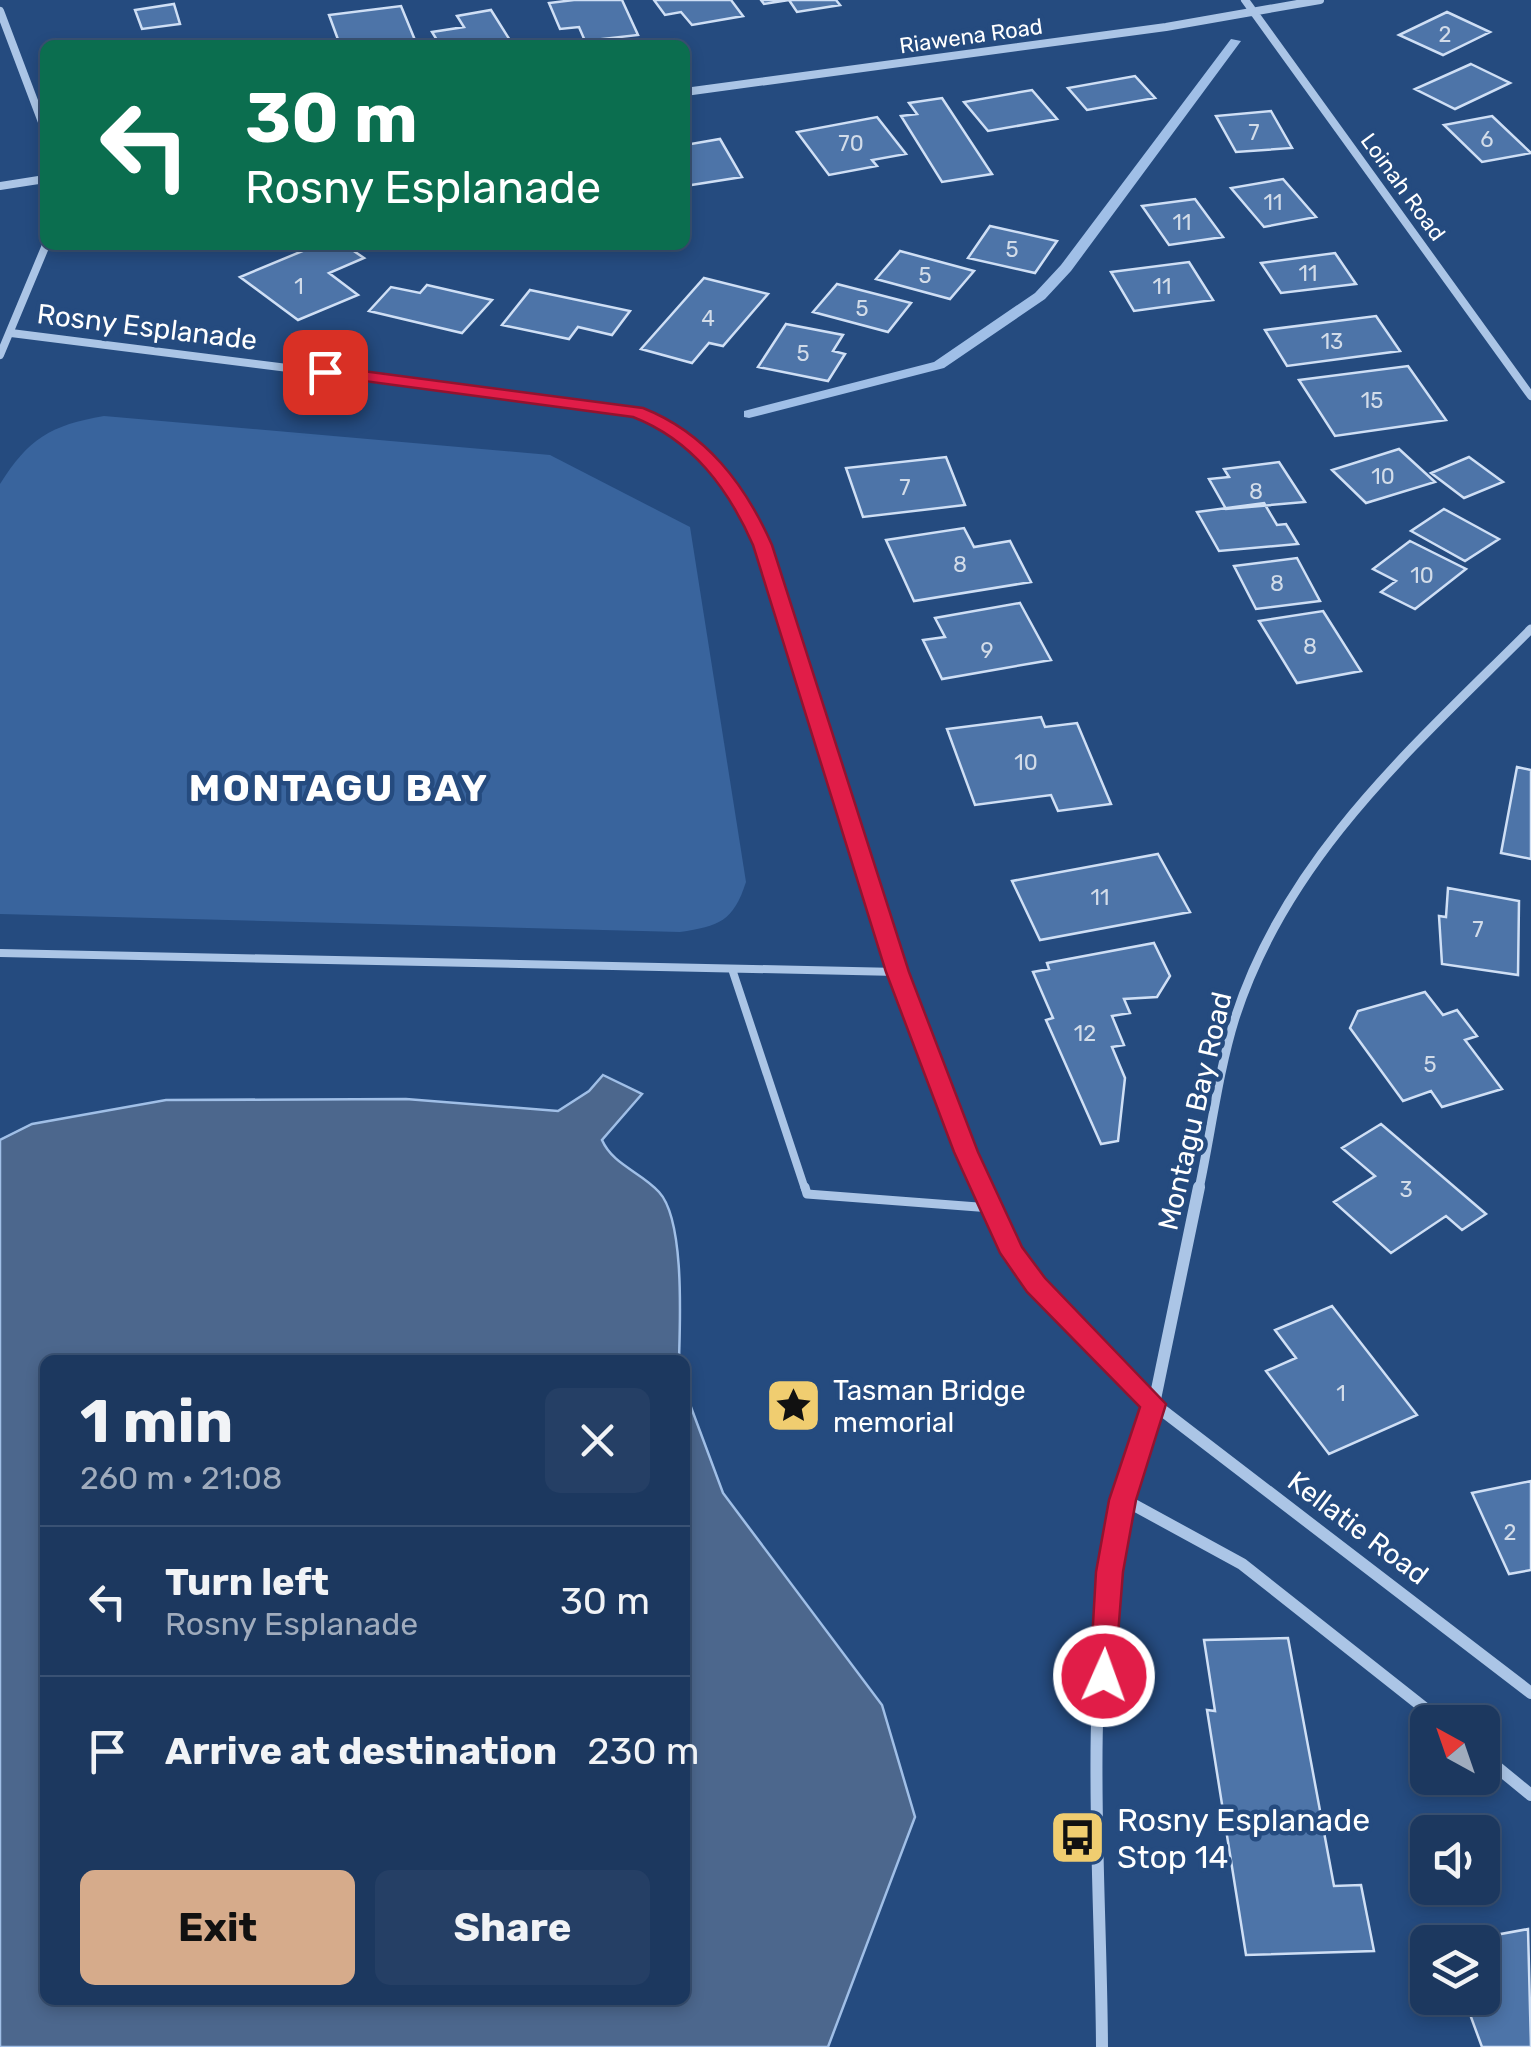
<!DOCTYPE html>
<meta charset="utf-8">
<style>
body{margin:0;font-family:Rubik,sans-serif;background:#253f65;color:#f1f3f6;height:100vh;display:flex;flex-direction:column;font-size:38px;white-space:nowrap}
*{box-sizing:border-box;margin:0}
p{font-size:32px;color:#a0acbd}
.icon{flex:none;width:55px;height:55px;fill:none;stroke:currentColor;stroke-width:2;stroke-linecap:round;stroke-linejoin:round}
.map{position:relative;flex:1;overflow:hidden}
.side{position:absolute;left:40px;top:1355px;width:650px;height:650px;display:flex;flex-direction:column;background:#1c385f;border-radius:15px;box-shadow:0 5px 15px #0003,0 0 0 2px #3a5274}
.side>*{flex:none}
.guide{position:absolute;left:40px;top:40px;width:650px;height:210px;border-radius:15px;box-shadow:0 5px 15px #0003,0 0 0 2px #3a5274;background:#0b6e4f;color:#fff;overflow:hidden}
.needle{width:65px;rotate:320deg}
.buttons{position:absolute;left:1410px;top:1705px;display:grid;gap:20px}
.buttons a{display:grid;place-items:center;width:90px;height:90px;border-radius:15px;background:#1c385f;box-shadow:0 5px 15px #0003,0 0 0 2px #3a5274;font-size:50px}
.pin{position:absolute;display:grid;place-items:center;width:85px;height:85px;color:#fff;margin:-42px;border-radius:20px;box-shadow:0 5px 15px #0006}
.me{position:absolute;width:110px;margin:-55px;rotate:2deg;stroke-linejoin:round;filter:drop-shadow(0 0 8px #0008)}
.turn{display:flex;align-items:center;gap:35px;height:210px;padding:0 40px;font-size:45px}
.turn .icon{width:130px;height:130px;stroke-width:2.5}
.turn b{display:block;font-size:70px;line-height:85px}
.round{display:grid;place-items:center;flex:none;width:105px;height:105px;border-radius:15px;background:#253f65}
.headline{display:flex;align-items:center;justify-content:space-between;height:170px;padding:0 40px}
h1{font-size:60px;font-weight:700;line-height:75px}
.cta{display:flex;gap:20px;margin-top:auto;padding:20px 40px}
.cta a{flex:1;height:115px;border-radius:15px;background:#d6ab8b;color:#111;font-size:40px;font-weight:700;line-height:115px;text-align:center}
.cta a+a{background:#253f65;color:#f1f3f6}
ul{padding:0;list-style:none}
li{display:flex;align-items:center;gap:30px;height:150px;padding:0 40px;border-top:2px solid #3a5274}
li div{flex:1}
li b{display:block;font-size:38px}
li em{font-style:normal}
.map>svg:first-child{display:block}
.green{fill:#39649d}
.water{fill:#4c678d;stroke:#a0bfe7;stroke-width:2.5}
.lines{fill:none;stroke-linecap:round;stroke-linejoin:round}
.stream{fill:#a0bfe7;fill-rule:evenodd}
.building{fill:#4d74a8;stroke:#cfdff5;stroke-width:2.5}
.lane-far1{stroke:#abc5e6;stroke-width:8}
.lane{stroke:#abc5e6;stroke-width:9}
.street-far2{stroke:#abc5e6;stroke-width:8}
.street-far1{stroke:#abc5e6;stroke-width:9}
.street{stroke:#abc5e6;stroke-width:12}
.route{fill:#e11d48;stroke:#92132f;stroke-width:2.5}
.labels{text-anchor:middle;dominant-baseline:central;stroke-width:9;stroke-linejoin:round;paint-order:stroke}
.number-label{font-size:22px;fill:#d2dce9}
.far-street-label{font-size:22px;fill:#fff;stroke:#254b7f}
.street-label{font-size:28px;fill:#fff;stroke:#254b7f}
.poi-label{font-size:28px;fill:#fff;stroke:#254b7f;text-anchor:start}
.near-poi-label{font-size:32px;fill:#fff;stroke:#254b7f;text-anchor:start}
.district-label{font-size:38px;font-weight:bold;letter-spacing:2.5px;fill:#fff;stroke:#254b7f}
</style>
<div class="map">
<svg width="1531" height="2047" viewBox="0 0 1531 2047">
<rect width="100%" height="100%" fill="#254b7f"/>
<path class="green" d="M104 416 550 455 690 527 746 882C733 922 719 926 680 932L0 914V484C28 439 51 425 104 416Z"/>
<path class="water" d="M603 1075 642 1094 602 1140C613 1165 641 1172 659 1192 685 1220 680 1322 679 1360H45V2000H685V1391L723 1493 882 1705 915 1817 828 2047H0V1140L32 1124 166 1100 406 1099 558 1111 589 1091Z"/>
<g class="lines">
<path class="stream" d="M1231 39 1241 41 1071 271 1045 299 944 368 749 418 744 417V411L934 362 1035 293 1061 265Z"/>
</g>
<path class="building" d="M574 0H622L638 35 585 41 579 27 560 29 549 3Z
M654 0H731L743 16 692 25 681 12 665 15Z
M761 0H836L840 5 797 12 789 0 764 4Z
M174 4 180 24 142 29 135 10Z
M401 6 417 45H340L329 15Z
M491 10 513 45H440L432 32 464 27 457 16Z
M1447 12 1490 32 1443 55 1399 35Z
M1471 64 1510 83 1455 109 1415 89Z
M1135 76 1155 98 1087 110 1068 88Z
M1032 90 1057 119 988 131 964 102Z
M942 98 992 174 942 182 901 116 917 114 909 103Z
M1271 111 1292 148 1236 152 1216 116Z
M1492 116 1531 153 1482 162 1444 125Z
M877 117 906 154 872 160 877 166 829 175 797 132Z
M720 139 742 177 685 186V145Z
M1283 179 1316 217 1264 227 1231 188Z
M1195 199 1223 237 1169 245 1142 206Z
M990 226 1057 241 1035 273 968 258Z
M317 245H345L364 258 329 273 358 295 298 320 240 277Z
M900 251 974 271 950 299 876 279Z
M1335 253 1356 284 1281 293 1261 263Z
M1189 262 1213 300 1134 311 1111 272Z
M704 278 768 294 723 346 709 343 692 363 641 349Z
M837 284 911 303 888 332 813 312Z
M427 285 492 300 462 333 369 311 391 287 420 293Z
M530 290 630 311 612 335 578 327 569 339 502 325Z
M1376 316 1400 351 1287 366 1265 330Z
M786 324 843 335 833 351 845 354 828 381 758 367Z
M1408 366 1446 420 1335 436 1299 380Z
M1399 449 1435 482 1366 503 1332 470Z
M946 457 965 505 863 517 846 468Z
M1469 457 1503 482 1464 498 1431 473Z
M1279 462 1305 502 1226 509 1209 479 1229 477 1224 469Z
M1264 503 1277 525 1286 524 1298 544 1219 551 1197 512Z
M1444 509 1499 539 1465 561 1411 531Z
M964 528 974 547 1010 541 1031 582 914 601 886 540Z
M1410 541 1466 569 1415 609 1381 592 1396 581 1373 569Z
M1297 558 1320 601 1256 609 1234 566Z
M1020 603 1051 660 942 679 923 640 945 637 935 618Z
M1323 611 1361 671 1297 683 1259 621Z
M1041 717 1045 727 1077 723 1111 804 1058 811 1051 795 975 805 947 729Z
M1517 767 1531 770V859L1501 853Z
M1158 854 1190 912 1040 940 1012 881Z
M1448 888 1519 901 1518 975 1442 964 1439 916 1446 917Z
M1154 943 1170 976 1157 997 1124 999 1130 1013 1112 1016 1124 1045 1112 1047 1125 1078 1118 1141 1101 1144 1046 1020 1053 1018 1033 972 1049 969 1047 963Z
M1425 992 1443 1015 1457 1010 1477 1036 1465 1040 1502 1089 1442 1107 1431 1091 1403 1101 1350 1028 1358 1011Z
M1381 1124 1486 1214 1462 1230 1446 1216 1391 1253 1334 1202 1375 1176 1342 1148Z
M1332 1306 1417 1415 1329 1454 1266 1371 1296 1358 1275 1330Z
M1531 1481V1570L1509 1574 1472 1493Z
M1288 1638 1334 1886 1361 1885 1374 1951 1246 1955 1207 1710 1215 1711 1204 1640Z
M1528 1929 1531 2047H1482L1464 1998H1482V1942H1457Z"/>
<g class="lines">
<path class="lane-far1" d="M0 953 898 972
M732 969 805 1189"/>
<path class="lane" d="M805 1187 807 1194 991 1208"/>
<path class="street-far2" d="M1245 0 1531 396
M0 11 45 130
M685 92 1166 27 1320 0
M0 186 45 179
M11 333 636 412C689 436 723 470 751 521
M0 355 46 245"/>
<path class="street-far1" d="M750 519 762 545C830 760 887 985 983 1189
M1199 1189C1211 1133 1218 1073 1235 1018 1287 856 1414 746 1531 629"/>
<path class="street" d="M982 1187 1013 1253 1036 1285 1154 1404C1138 1452 1121 1501 1112 1551 1085 1713 1101 1884 1102 2047
M1199 1187 1154 1404 1531 1693
M1123 1499 1242 1564 1442 1722
M1482 1755 1531 1795"/>
</g>
<path class="route" d="M325 366 643 408C706 433 745 484 772 545L909 972 978 1152 1022 1247 1045 1278 1166 1404 1136 1500 1123 1572 1114 1685 1104 1689 1094 1685 1090 1676 1096 1572 1109 1500 1140 1407 1027 1292 1000 1253 954 1152 886 972 753 545C728 488 692 440 633 417L319 375V368Z"/>
<defs>
<symbol id="sight-square" viewBox="-11 -11 22 22"><rect x="-9" y="-9" width="18" height="18" rx="4" fill="#f0cd70" stroke="#254b7f"/><path d="M0-6L1.8-2.2L6-1.7L2.9 1.2L3.7 5.4L0 3.3L-3.7 5.4L-2.9 1.2L-6-1.7L-1.8-2.2Z" fill="#111"/></symbol>
<symbol id="bus-square" viewBox="-11 -11 22 22"><rect x="-9" y="-9" width="18" height="18" rx="4" fill="#f0cd70" stroke="#254b7f"/><path d="M-5-6H5V4H4V6H2V4H-2V6H-4V4H-5ZM-3.5-4V0h7V-4ZM-3.5 1.2v1.5H-2V1.2ZM2 1.2v1.5H3.5V1.2Z" fill="#111"/></symbol>
</defs>
<g fill-rule="evenodd">
<use href="#sight-square" x="762" y="1374" width="63" height="63"/>
<use href="#bus-square" x="1046" y="1806" width="63" height="63"/>
</g>
<g class="labels">
<g class="number-label">
<text x="1445" y="34">2</text>
<text x="1254" y="132">7</text>
<text x="1487" y="139">6</text>
<text x="851" y="143">70</text>
<text x="1273" y="202">11</text>
<text x="1182" y="222">11</text>
<text x="1012" y="249">5</text>
<text x="1308" y="273">11</text>
<text x="925" y="275">5</text>
<text x="299" y="286">1</text>
<text x="1162" y="286">11</text>
<text x="862" y="308">5</text>
<text x="708" y="318">4</text>
<text x="1332" y="341">13</text>
<text x="803" y="353">5</text>
<text x="1372" y="400">15</text>
<text x="1383" y="476">10</text>
<text x="905" y="487">7</text>
<text x="1256" y="491">8</text>
<text x="960" y="564">8</text>
<text x="1422" y="575">10</text>
<text x="1277" y="583">8</text>
<text x="1310" y="646">8</text>
<text x="987" y="650">9</text>
<text x="1026" y="762">10</text>
<text x="1100" y="897">11</text>
<text x="1478" y="929">7</text>
<text x="1085" y="1033">12</text>
<text x="1430" y="1064">5</text>
<text x="1406" y="1189">3</text>
<text x="1341" y="1393">1</text>
<text x="1510" y="1532">2</text>
</g>
<g class="far-street-label">
<text transform="translate(971 36) rotate(-8)">Riawena Road</text>
<text transform="translate(1403 187) rotate(54)">Loinah Road</text>
</g>
<g class="street-label">
<text transform="translate(147 327) rotate(7)">Rosny Esplanade</text>
<text transform="translate(1195 1111) rotate(-77)">Montagu Bay Road</text>
<text transform="translate(1358 1528) rotate(37)">Kellatie Road</text>
</g>
<g class="poi-label">
<text x="833" y="1390">Tasman Bridge<tspan x="833" dy="32">memorial</tspan></text>
</g>
<g class="near-poi-label">
<text x="1117" y="1820">Rosny Esplanade<tspan x="1117" dy="37">Stop 14</tspan></text>
</g>
<g class="district-label">
<text x="339" y="788">MONTAGU BAY</text>
</g>
</g>
</svg>
<div class="buttons">
<a><svg class="needle" viewBox="-14 -14 28 28"><path d="M0-13l5 13h-10z" fill="#e53935"/><path d="M0 13l5-13h-10z" fill="#a0acbd"/></svg></a>
<a><svg class="icon" aria-label="sound" viewBox="0 0 24 24"><path d="M4 9h4l5-4v14l-5-4H4zM17 9q2 3 0 6"/></svg></a>
<a><svg class="icon" aria-label="layers" viewBox="0 0 24 24"><path d="M12 4l9 5-9 5-9-5zM3 14l9 5 9-5"/></svg></a>
</div>
<div class="pin" style="left:325px;top:372px;background:#d93025"><svg class="icon" aria-label="arrive" viewBox="0 0 24 24"><path d="M6 21V4h12l-3 4 3 4H6"/></svg></div>
<svg class="me" style="left:1104px;top:1676px" viewBox="-20 -20 40 40"><circle r="17" fill="#e11d48" stroke="#fff" stroke-width="3"/><path d="M0-11L8 9 0 5-8 9z" fill="#fff"/></svg>
<div class="guide">
<div class="turn"><svg class="icon" aria-label="left" viewBox="0 0 24 24"><path d="M17 20v-9H6M10 6l-5 5 5 5"/></svg><div><b>30 m</b>Rosny Esplanade</div></div>
</div>
<section class="side">
<div class="headline"><div><h1>1 min</h1><p>260 m · 21:08</p></div><a class="round"><svg class="icon" aria-label="close" viewBox="0 0 24 24"><path d="M6 6l12 12M18 6L6 18"/></svg></a></div>
<ul>
<li><svg class="icon" aria-label="left" viewBox="0 0 24 24"><path d="M17 20v-9H6M10 6l-5 5 5 5"/></svg><div><b>Turn left</b><p>Rosny Esplanade</p></div><em>30 m</em></li>
<li><svg class="icon" aria-label="arrive" viewBox="0 0 24 24"><path d="M6 21V4h12l-3 4 3 4H6"/></svg><div><b>Arrive at destination</b></div><em>230 m</em></li>
</ul>
<div class="cta"><a>Exit</a><a>Share</a></div>
</section>
</div>
